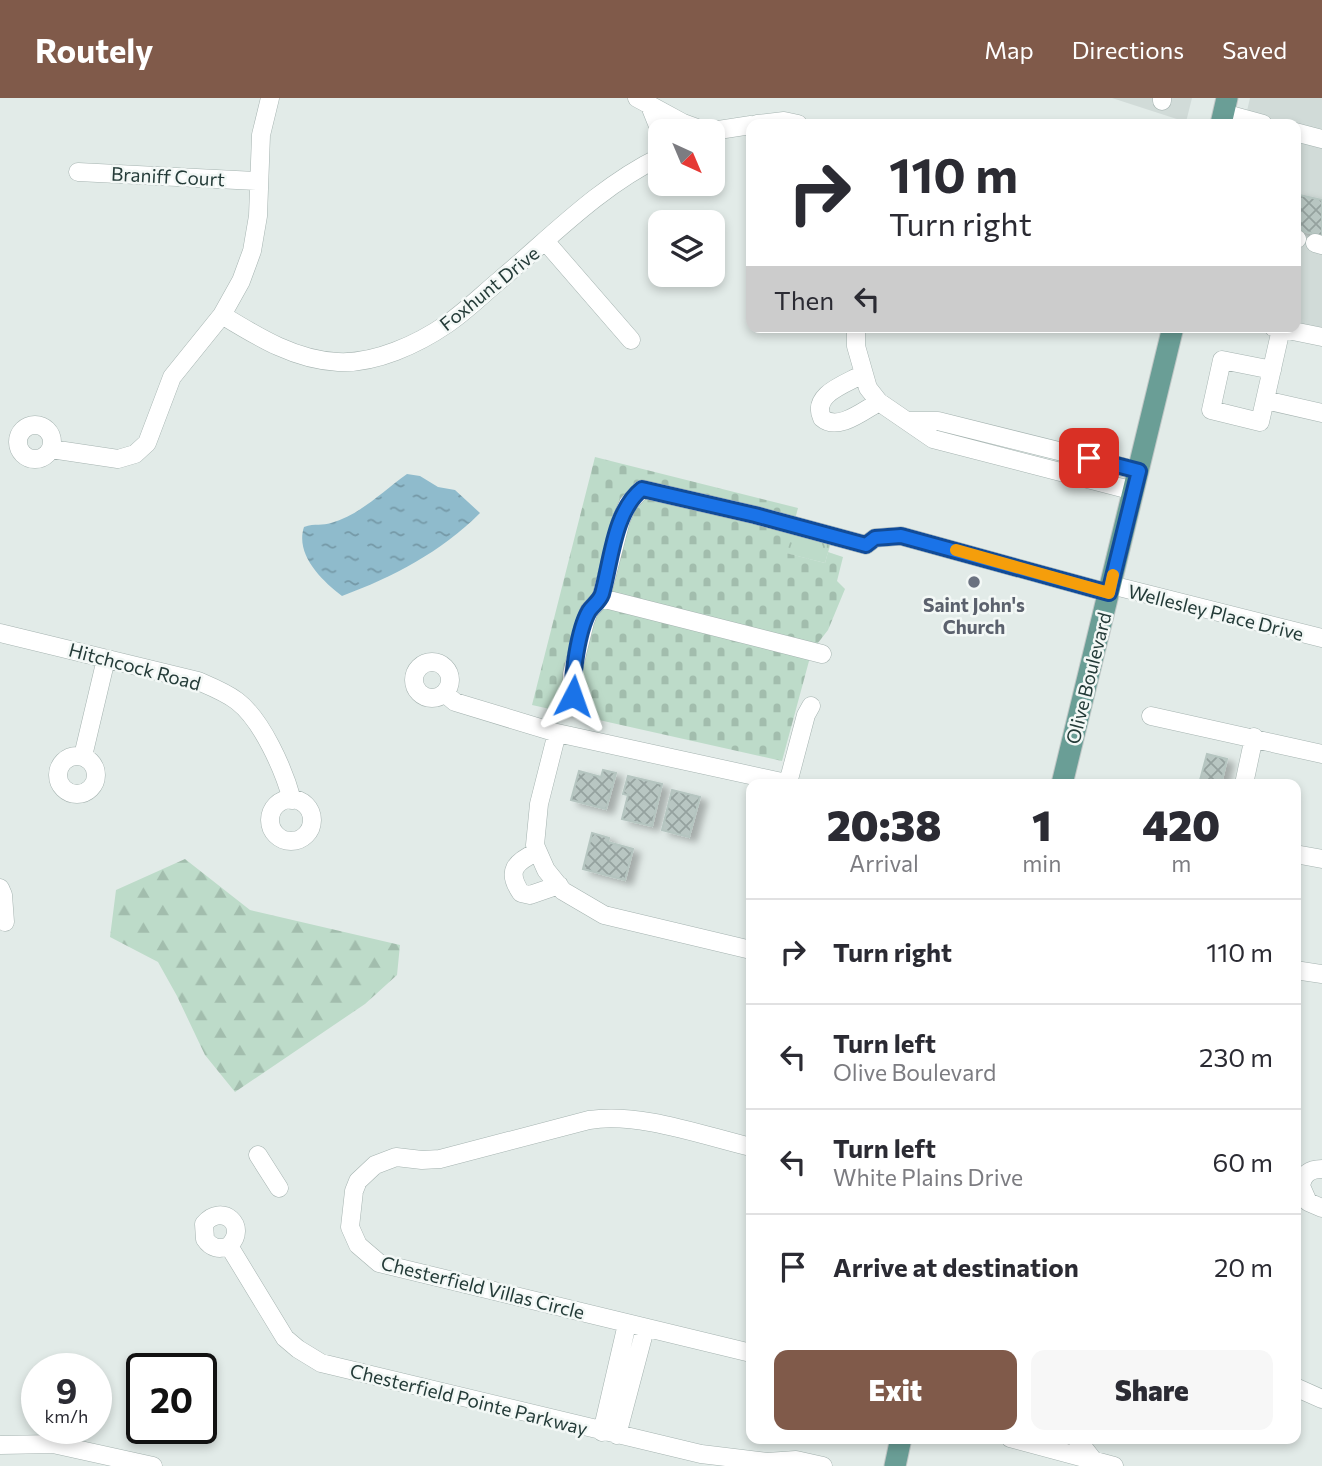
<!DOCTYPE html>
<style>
body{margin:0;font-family:Commissioner,sans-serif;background:#f7f7f7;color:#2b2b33;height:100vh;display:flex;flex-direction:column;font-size:26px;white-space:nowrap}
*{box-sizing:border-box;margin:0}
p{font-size:23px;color:#7c7c81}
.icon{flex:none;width:38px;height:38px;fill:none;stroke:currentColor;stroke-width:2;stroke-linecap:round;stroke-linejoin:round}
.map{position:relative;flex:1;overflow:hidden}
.panel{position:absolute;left:746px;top:681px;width:555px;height:665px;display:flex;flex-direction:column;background:#fff;border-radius:14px;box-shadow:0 4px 10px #0003}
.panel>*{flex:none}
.hud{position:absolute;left:746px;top:21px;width:555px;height:214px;border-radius:14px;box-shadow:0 4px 10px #0003;background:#fff;color:#2b2b33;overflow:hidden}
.needle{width:46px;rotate:136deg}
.tools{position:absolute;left:648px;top:21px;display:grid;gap:14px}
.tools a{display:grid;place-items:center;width:77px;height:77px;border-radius:14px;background:#fff;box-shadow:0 4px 10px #0003;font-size:35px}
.speed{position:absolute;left:21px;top:1255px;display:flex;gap:14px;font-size:35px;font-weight:700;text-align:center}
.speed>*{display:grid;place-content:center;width:91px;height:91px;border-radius:50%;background:#fff;box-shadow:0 4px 10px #0003;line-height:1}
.speed small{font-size:18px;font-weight:400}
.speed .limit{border:4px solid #111;border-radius:10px;background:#fff;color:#111}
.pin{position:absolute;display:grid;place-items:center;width:60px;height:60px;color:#fff;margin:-30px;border-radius:14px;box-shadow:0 4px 10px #0006}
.me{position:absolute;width:77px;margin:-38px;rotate:4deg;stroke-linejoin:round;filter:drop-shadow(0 0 5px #0008)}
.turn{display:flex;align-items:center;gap:24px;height:147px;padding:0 28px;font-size:32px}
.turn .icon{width:91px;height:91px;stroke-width:2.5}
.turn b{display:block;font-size:49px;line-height:60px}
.then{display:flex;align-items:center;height:66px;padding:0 28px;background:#0003;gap:14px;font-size:26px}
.eta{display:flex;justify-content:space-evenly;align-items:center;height:119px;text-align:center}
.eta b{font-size:42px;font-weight:800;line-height:49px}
.button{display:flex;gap:14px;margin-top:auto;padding:14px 28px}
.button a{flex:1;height:80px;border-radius:14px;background:#805a4a;color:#fff;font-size:28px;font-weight:800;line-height:80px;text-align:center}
.button a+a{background:#f7f7f7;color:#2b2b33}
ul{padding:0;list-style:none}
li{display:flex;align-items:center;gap:21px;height:105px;padding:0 28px;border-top:2px solid #e1e1e2}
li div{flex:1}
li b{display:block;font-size:26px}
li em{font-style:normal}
header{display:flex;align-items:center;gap:42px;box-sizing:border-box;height:98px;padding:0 35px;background:#805a4a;color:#fff}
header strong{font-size:33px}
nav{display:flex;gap:38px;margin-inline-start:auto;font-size:24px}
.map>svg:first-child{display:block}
.built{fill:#d1dbd8}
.grass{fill:url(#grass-tufts)}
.forest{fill:url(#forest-firs)}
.cemetery{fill:url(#cemetery-stones)}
.water{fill:url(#water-ripples)}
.building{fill:url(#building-cross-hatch);stroke:#b5c5c0;stroke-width:2;filter:url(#shadow)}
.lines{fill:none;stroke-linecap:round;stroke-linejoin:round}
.minor-casing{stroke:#a5b3b0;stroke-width:19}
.major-casing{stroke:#c2c8c7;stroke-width:23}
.minor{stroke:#fff;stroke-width:18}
.major{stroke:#6a9e96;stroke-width:21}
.route-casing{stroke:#114b97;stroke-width:18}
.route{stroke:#1a73e8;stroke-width:12}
.slow{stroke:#f59e0b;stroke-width:12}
.worship-dot{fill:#6b7280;stroke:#f3f8f6;stroke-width:2.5}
.labels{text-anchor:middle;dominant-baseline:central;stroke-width:5;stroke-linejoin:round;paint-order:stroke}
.street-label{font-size:19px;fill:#243b38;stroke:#f3f8f6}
.worship-label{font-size:19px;font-weight:bold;fill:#5b616d;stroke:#f3f8f6}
</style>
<header>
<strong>Routely</strong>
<nav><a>Map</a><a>Directions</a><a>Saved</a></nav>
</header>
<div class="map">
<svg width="1322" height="1368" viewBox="0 0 1322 1368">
<defs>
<pattern id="grass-tufts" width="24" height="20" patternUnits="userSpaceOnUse" patternTransform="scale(1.75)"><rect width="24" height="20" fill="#bddbc9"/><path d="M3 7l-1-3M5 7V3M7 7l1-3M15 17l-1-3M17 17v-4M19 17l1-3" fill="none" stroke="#a2bdad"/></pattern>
<pattern id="forest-firs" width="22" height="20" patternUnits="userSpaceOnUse" patternTransform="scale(1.75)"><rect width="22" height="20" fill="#bddbc9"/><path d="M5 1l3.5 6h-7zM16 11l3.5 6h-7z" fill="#a2bdad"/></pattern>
<pattern id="cemetery-stones" width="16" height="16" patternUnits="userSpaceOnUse" patternTransform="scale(1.75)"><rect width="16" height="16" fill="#bddbc9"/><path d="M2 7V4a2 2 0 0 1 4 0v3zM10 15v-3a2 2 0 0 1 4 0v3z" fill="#a2bdad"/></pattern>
<pattern id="water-ripples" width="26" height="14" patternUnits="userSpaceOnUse" patternTransform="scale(1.75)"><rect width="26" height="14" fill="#8fbbcc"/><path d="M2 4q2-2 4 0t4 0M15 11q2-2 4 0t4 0" fill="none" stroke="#7599a7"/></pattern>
<pattern id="building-cross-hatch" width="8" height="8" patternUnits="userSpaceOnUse" patternTransform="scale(1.75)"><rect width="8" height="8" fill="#b8c6c2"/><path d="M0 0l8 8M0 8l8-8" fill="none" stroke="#95a29f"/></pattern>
<filter id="shadow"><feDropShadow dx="7" dy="4.5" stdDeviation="3.5" flood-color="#0004"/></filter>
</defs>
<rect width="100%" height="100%" fill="#e2ebe8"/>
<path class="built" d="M1112 0H1192L1186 24Z
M1250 0H1322V232L1295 225V26H1244Z"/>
<path class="grass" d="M791 434 831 444 825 465 785 455Z"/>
<path class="forest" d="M185 761 250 812 400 847 397 877 365 906 235 994 205 957 177 898 158 864 110 839 116 792Z"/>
<path class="cemetery" d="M595 359 798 410 786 455 825 465 828 454 843 459 837 483 845 491 828 532 814 550 809 563 782 663 532 607Z"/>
<path class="water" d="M407 376 420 378 438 389 455 392 480 415C441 454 393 479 342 498 321 482 295 456 304 429 315 425 323 428 331 425 360 417 383 393 407 376Z"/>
<path class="building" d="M1295 96 1322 102V138L1295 131Z
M1207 656 1227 661 1221 686H1199Z
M603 672 616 675 606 711 571 702 579 673 601 679Z
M628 678 662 686 652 728 622 721 628 697 623 696Z
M672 692 700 699 689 739 662 732Z
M592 735 609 740 608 744 633 751 625 782 583 771Z"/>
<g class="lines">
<defs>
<path id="minor" d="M637 0 683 25 705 33
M1162 3V0
M650 8 660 33
M1223 15 1263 26
M757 26 784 23 798 26
M712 33 751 27
M1295 34 1322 41
M78 74 258 83
M1295 140 1297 141
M546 144 631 242
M1315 145 1322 147
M222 217C258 239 295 262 338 264 375 266 418 246 447 226 466 213 483 196 500 182 551 139 600 88 660 59
M856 229V248L868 290 879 304 933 341 1134 393
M1273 229 1322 239
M1272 272 1222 262 1211 312 1260 324 1281 231
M863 276C846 286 811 296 822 320 838 334 864 312 879 304
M1265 302 1322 315
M909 323H938L1139 373
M18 344a17 17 0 1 1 34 0a17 17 0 1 1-34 0Z
M51 351 118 361 135 356 147 345 172 279 222 217 241 183 252 153 258 118 261 37 270 0
M1111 487 1322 540
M601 500 822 556
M0 535 198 583C212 589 225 594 237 603 262 622 284 672 292 702
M414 582a18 18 0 1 1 36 0a18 18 0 1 1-36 0Z
M444 595 455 604 557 635 791 686
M581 612 573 598 572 576 585 524 589 513 601 500 621 422 628 406 642 391 755 417 866 447 875 440 901 438 1109 495
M1151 618 1322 656
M557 635 539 706 535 747 546 772 563 793 604 817 751 852
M58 677a19 19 0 1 1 38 0a19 19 0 1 1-38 0Z
M83 658 106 561
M788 685 806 617 811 608
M1244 686 1254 639
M270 722a21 21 0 1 1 42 0a21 21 0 1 1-42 0Z
M537 754C515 764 506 773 521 795L530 797 559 787
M1295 756 1322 761
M0 790 3 797 5 824
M1295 872 1322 876
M751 1049C701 1037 639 1014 589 1022L440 1061 422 1062 396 1059 375 1067 358 1083 354 1093 350 1129 358 1147 379 1165 751 1255
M258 1057 279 1090
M1322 1071C1310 1071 1303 1076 1301 1088L1308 1104 1322 1110
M229 1148C249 1128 222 1104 204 1126L205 1141C211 1150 219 1152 229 1148L285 1240 298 1251 321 1265 701 1356 767 1364 796 1362 823 1368
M1295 1289 1322 1301
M602 1334 627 1226
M617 1337 645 1231
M1010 1340 1114 1368
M1076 1340 1094 1363
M0 1347 53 1346 153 1368"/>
<path id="major" d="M1221 26 1227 0
M1062 686 1173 229
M895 1368 901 1340"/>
</defs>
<use href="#minor" class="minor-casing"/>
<use href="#major" class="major-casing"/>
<use href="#minor" class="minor"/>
<use href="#major" class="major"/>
</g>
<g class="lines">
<defs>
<path id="route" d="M573 598C572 577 578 532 589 513 593 507 599 504 602 496 611 464 614 413 642 391L755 417 866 447 875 440 901 438 1109 495 1139 373 1089 360"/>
</defs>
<use href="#route" class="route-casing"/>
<use href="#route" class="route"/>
<path class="slow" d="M956 452 1109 495 1113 477"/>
</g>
<circle class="worship-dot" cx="974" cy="484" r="7"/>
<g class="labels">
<g class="street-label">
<text transform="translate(168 78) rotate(3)">Braniff Court</text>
<text transform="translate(489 190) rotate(-39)">Foxhunt Drive</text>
<text transform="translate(1216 514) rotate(14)">Wellesley Place Drive</text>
<text transform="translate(135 568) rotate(15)">Hitchcock Road</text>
<text transform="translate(1088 580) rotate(-76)">Olive Boulevard</text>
<text transform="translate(483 1189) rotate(14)">Chesterfield Villas Circle</text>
<text transform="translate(469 1301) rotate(14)">Chesterfield Pointe Parkway</text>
</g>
<g class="worship-label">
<text x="974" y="506">Saint John's<tspan x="974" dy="22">Church</tspan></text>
</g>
</g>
</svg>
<div class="tools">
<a><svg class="needle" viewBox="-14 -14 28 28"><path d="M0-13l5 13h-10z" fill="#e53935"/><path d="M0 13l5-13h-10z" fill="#7c7c81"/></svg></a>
<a><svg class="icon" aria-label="layers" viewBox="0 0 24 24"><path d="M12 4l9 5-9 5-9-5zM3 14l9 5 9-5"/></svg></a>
</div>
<div class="speed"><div>9<small>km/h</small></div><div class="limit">20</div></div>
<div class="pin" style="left:1089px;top:360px;background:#d93025"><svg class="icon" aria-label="arrive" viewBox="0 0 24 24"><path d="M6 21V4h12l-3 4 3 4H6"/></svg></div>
<svg class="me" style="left:573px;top:598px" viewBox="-20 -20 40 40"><path d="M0-17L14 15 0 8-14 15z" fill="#1a73e8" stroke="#fff" stroke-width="4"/></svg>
<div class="hud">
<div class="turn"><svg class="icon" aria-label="right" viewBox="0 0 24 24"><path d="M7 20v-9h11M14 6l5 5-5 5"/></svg><div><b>110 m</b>Turn right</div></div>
<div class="then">Then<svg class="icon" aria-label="left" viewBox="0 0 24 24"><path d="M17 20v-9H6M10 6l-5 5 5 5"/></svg></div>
</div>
<section class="panel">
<div class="eta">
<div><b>20:38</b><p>Arrival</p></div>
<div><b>1</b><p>min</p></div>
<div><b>420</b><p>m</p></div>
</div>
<ul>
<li><svg class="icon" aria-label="right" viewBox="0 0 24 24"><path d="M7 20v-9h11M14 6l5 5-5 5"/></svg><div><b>Turn right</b></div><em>110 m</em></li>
<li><svg class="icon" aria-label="left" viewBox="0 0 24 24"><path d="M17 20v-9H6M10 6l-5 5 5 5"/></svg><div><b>Turn left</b><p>Olive Boulevard</p></div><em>230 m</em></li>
<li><svg class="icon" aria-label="left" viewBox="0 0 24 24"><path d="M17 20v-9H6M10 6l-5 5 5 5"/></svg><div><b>Turn left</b><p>White Plains Drive</p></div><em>60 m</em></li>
<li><svg class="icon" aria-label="arrive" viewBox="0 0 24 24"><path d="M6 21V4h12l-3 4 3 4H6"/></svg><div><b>Arrive at destination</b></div><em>20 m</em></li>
</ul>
<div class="button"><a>Exit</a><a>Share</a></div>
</section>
</div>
